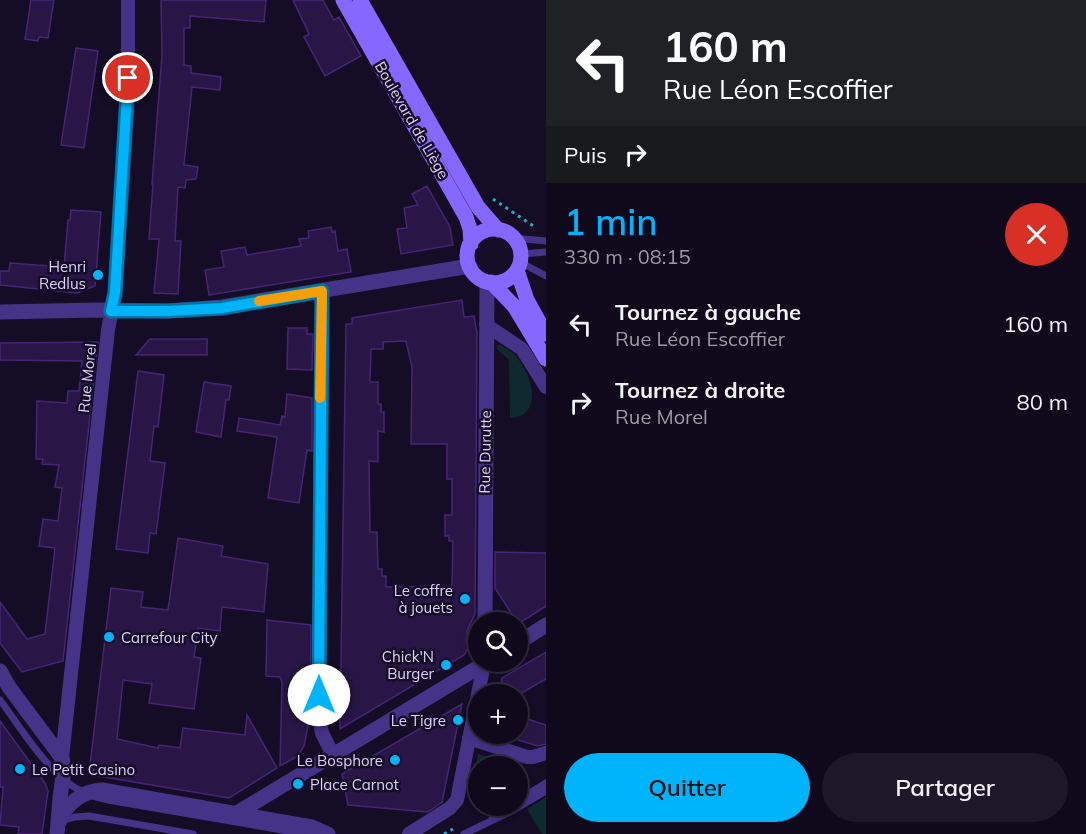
<!DOCTYPE html>
<html lang="fr">
<meta charset="utf-8">
<style>
body{margin:0;font-family:Mulish,sans-serif;background:#1e1729;color:#f1f3f6;height:100vh;display:flex;flex-direction:column;font-size:22px;white-space:nowrap}
*{box-sizing:border-box;margin:0}
p{font-size:20px;color:#9c9aa3}
.icon{flex:none;width:33px;height:33px;fill:none;stroke:currentColor;stroke-width:2;stroke-linecap:round;stroke-linejoin:round}
.map{position:relative;flex:1;overflow:hidden}
.details{display:flex;flex-direction:column;background:#10091c;width:540px}
.details>*{flex:none}
.guide{background:#202124;color:#fff;overflow:hidden}
.fabs{position:absolute;left:468px;top:612px;display:grid;gap:12px}
.fabs a{display:grid;place-items:center;width:60px;height:60px;border-radius:50%;background:#10091c;box-shadow:0 3px 9px #0003,0 0 0 2px #302a3b;font-size:30px}
.pin{position:absolute;display:grid;place-items:center;width:51px;height:51px;color:#fff;margin:-26px;border:3px solid #fff;border-radius:50%;box-shadow:0 2px 6px #0007}
.me{position:absolute;width:66px;margin:-33px;rotate:0deg;stroke-linejoin:round;filter:drop-shadow(0 0 4px #0008)}
.turn{display:flex;align-items:center;gap:21px;height:126px;padding:0 18px;font-size:27px}
.turn .icon{width:78px;height:78px;stroke-width:2.5}
.turn b{display:block;font-size:42px;line-height:51px}
.then{display:flex;align-items:center;height:57px;padding:0 18px;background:#0003;gap:12px;font-size:22px}
.round{display:grid;place-items:center;flex:none;width:63px;height:63px;border-radius:32px;background:#1e1729}
.overview{display:flex;align-items:center;justify-content:space-between;height:102px;padding:0 18px}
h1{font-size:36px;font-weight:600;line-height:45px;color:#00b4fb}
.primary-button{display:flex;gap:12px;margin-top:auto;padding:12px 18px}
.primary-button a{flex:1;height:69px;border-radius:36px;background:#00b4fb;color:#111;font-size:24px;font-weight:600;line-height:69px;text-align:center}
.primary-button a+a{background:#1e1729;color:#f1f3f6}
ul{padding:0;list-style:none}
li{display:flex;align-items:center;gap:18px;height:78px;padding:0 18px}
li div{flex:1}
li b{display:block;font-size:22px}
li em{font-style:normal}
main{display:flex;flex:1;min-height:0}
.map>svg:first-child{display:block}
.green{fill:#0e2a2f}
.building{fill:#291647;stroke:#442676;stroke-width:1.5;fill-rule:evenodd}
.lines{fill:none;stroke-linecap:round;stroke-linejoin:round}
.path{stroke:#23acc0;stroke-width:3;stroke-dasharray:3 4.5;stroke-linecap:butt}
.service{stroke:#453388;stroke-width:7}
.minor{stroke:#453388;stroke-width:14}
.tertiary{stroke:#453388;stroke-width:15}
.secondary{stroke:#8667ff;stroke-width:15}
.route-casing{stroke:#0075a3;stroke-width:15}
.route{stroke:#00b4fb;stroke-width:10}
.slow{stroke:#f59e0b;stroke-width:10}
.poi-dot{fill:#00b4fb;stroke:#150c25;stroke-width:2}
.labels{text-anchor:middle;dominant-baseline:central;stroke-width:5;stroke-linejoin:round;paint-order:stroke}
.street-label{font-size:15px;fill:#ded0ff;stroke:#150c25}
.poi-label{font-size:15px;fill:#ded0ff;stroke:#150c25;text-anchor:end}
</style>
<main>
<div class="map">
<svg width="546" height="834" viewBox="0 0 546 834">
<rect width="100%" height="100%" fill="#150c25"/>
<path class="green" d="M498 345H501C505 348 510 350 513 353 531 370 546 416 510 418L509 360 496 348Z
M478 754 513 764 514 766H478V790L474 793 471 790Z
M546 797V834H542L527 809Z"/>
<path class="building" d="M31 0H54L48 38 39 37 38 41 25 39Z
M161 0H266L264 22 190 16V28H184V65L191 66V73L221 77 220 90 192 87 184 165 198 167 196 179 186 180 185 188 178 187 175 241H181L178 294 154 293 159 239H149L153 184H152L162 55Z
M293 0H323L334 20 339 17 361 56 325 76 304 37 309 34Z
M76 48 98 51 84 148 61 145Z
M427 186 450 227 453 245 401 254 397 229 407 228 404 208 418 205 412 194Z
M71 210 101 212 95 286 77 293 0 285V271H9L10 263 64 267 68 220H70Z
M331 227 332 232 335 231 338 251 347 249 351 272 209 295 205 270 224 267 221 251 245 247 247 255 301 246 299 239 309 238 308 231Z
M462 300 464 317 474 316 477 333 475 614 467 631 468 648 464 655 340 729 346 324H352V318ZM406 341 412 367 411 444H447V479H452V515H445V536H449V541H453L452 586 386 587V576H382V569H378L377 532H370L369 461 378 462V431L384 432V412H381V404H378V382H370L371 349H383V342Z
M288 328H307V334H313L312 370 287 369Z
M150 339H207V355H136Z
M98 342 63 661 22 672 0 643V602L27 639 45 634 55 548 39 546 43 519 58 521 62 488 55 487 59 465 42 464 43 459H36L37 401 67 403 68 391H79L82 361 0 360V343Z
M138 371 164 375 158 427 154 426 150 461 165 463 156 534 150 533 148 553 116 549Z
M204 382 231 386 229 400H226L221 437 196 432Z
M287 394 312 398V451L307 450 299 503 268 498 277 437 237 431 239 418 280 425 282 416 285 417Z
M178 538 223 546 221 556 268 564 264 612 222 607 220 631 198 628 194 657 201 658 194 709 149 703 152 684 123 680 117 739 158 748 159 745 180 748 183 728 245 735 247 715 277 768 229 798 98 776 90 765 111 588 143 592 141 607 168 610Z
M495 552 546 553V606L518 624 495 588Z
M267 620 311 625 310 716 304 746 298 756 280 766 282 682 280 677 266 676Z
M546 652V679L520 694H499L502 678Z
M462 704 442 802 428 812 348 805 342 774Z
M518 716 546 725V744L538 746 518 740Z
M0 721 45 783 48 791 42 834H18L19 827 0 825 3 787H0Z"/>
<g class="lines">
<path class="path" d="M493 199 535 227
M444 834 453 829"/>
<path class="service" d="M514 238 546 241
M521 254 546 252
M520 262 546 276
M0 700C22 729 51 779 85 793 93 797 101 798 108 800L305 834
M518 800 546 783
M492 819 509 806
M61 821 75 817 89 816 193 834
M464 834 512 811 546 791"/>
<path class="minor" d="M322 291 319 717 322 733 333 755
M486 325 522 349 546 387
M469 738 527 757H533L546 753
M62 758 108 330 115 293 128 97V0
M409 834 450 808 457 800 484 664"/>
<path class="tertiary" d="M0 312 97 310 168 311 222 307 470 266
M485 622 487 282
M518 643 546 625
M0 671 9 687 62 758 64 769 60 798 57 834
M237 813 487 662
M59 822C66 804 82 791 102 790L312 827 328 834"/>
<path class="secondary" d="M343 0 466 217 470 229 471 244
M360 0 478 207 498 230
M467 256a27 27 0 1 1 54 0a27 27 0 1 1-54 0Z
M517 270 527 300 546 334
M491 282 514 306 546 359"/>
</g>
<g class="lines">
<defs>
<path id="route" d="M128 78 115 293 111 311H168L222 308 322 291 319 695"/>
</defs>
<use href="#route" class="route-casing"/>
<use href="#route" class="route"/>
<path class="slow" d="M259 301 322 291 320 398"/>
</g>
<g class="poi-dot">
<circle cx="98" cy="275" r="6"/>
<circle cx="465" cy="599" r="6"/>
<circle cx="109" cy="637" r="6"/>
<circle cx="446" cy="665" r="6"/>
<circle cx="458" cy="720" r="6"/>
<circle cx="395" cy="760" r="6"/>
<circle cx="20" cy="769" r="6"/>
<circle cx="298" cy="784" r="6"/>
</g>
<g class="labels">
<g class="street-label">
<text transform="translate(412 120) rotate(60)">Boulevard de Liège</text>
<text transform="translate(87 378) rotate(-84)">Rue Morel</text>
<text transform="translate(485 452) rotate(-89)">Rue Durutte</text>
</g>
<g class="poi-label">
<text x="86" y="266">Henri<tspan x="86" dy="17">Redlus</tspan></text>
<text x="453" y="590">Le coffre<tspan x="453" dy="17">à jouets</tspan></text>
<text x="121" y="637" text-anchor="start">Carrefour City</text>
<text x="434" y="656">Chick'N<tspan x="434" dy="17">Burger</tspan></text>
<text x="446" y="720">Le Tigre</text>
<text x="383" y="760">Le Bosphore</text>
<text x="32" y="769" text-anchor="start">Le Petit Casino</text>
<text x="310" y="784" text-anchor="start">Place Carnot</text>
</g>
</g>
</svg>
<div class="fabs">
<a><svg class="icon" aria-label="search" viewBox="0 0 24 24"><circle cx="10" cy="10" r="6"/><path d="M15 15l6 6"/></svg></a>
<a>+</a>
<a>−</a>
</div>
<div class="pin" style="left:128px;top:78px;background:#d93025"><svg class="icon" aria-label="arrive" viewBox="0 0 24 24"><path d="M6 21V4h12l-3 4 3 4H6"/></svg></div>
<svg class="me" style="left:319px;top:695px" viewBox="-20 -20 40 40"><circle r="19" fill="#fff"/><path d="M0-13L10 11 0 6-10 11z" fill="#00b4fb"/></svg>
</div>
<section class="details">
<div class="guide">
<div class="turn"><svg class="icon" aria-label="left" viewBox="0 0 24 24"><path d="M17 20v-9H6M10 6l-5 5 5 5"/></svg><div><b>160 m</b>Rue Léon Escoffier</div></div>
<div class="then">Puis<svg class="icon" aria-label="right" viewBox="0 0 24 24"><path d="M7 20v-9h11M14 6l5 5-5 5"/></svg></div>
</div>
<div class="overview"><div><h1>1 min</h1><p>330 m · 08:15</p></div><a class="round" style="background:#d93025;color:#fff"><svg class="icon" aria-label="close" viewBox="0 0 24 24"><path d="M6 6l12 12M18 6L6 18"/></svg></a></div>
<ul>
<li><svg class="icon" aria-label="left" viewBox="0 0 24 24"><path d="M17 20v-9H6M10 6l-5 5 5 5"/></svg><div><b>Tournez à gauche</b><p>Rue Léon Escoffier</p></div><em>160 m</em></li>
<li><svg class="icon" aria-label="right" viewBox="0 0 24 24"><path d="M7 20v-9h11M14 6l5 5-5 5"/></svg><div><b>Tournez à droite</b><p>Rue Morel</p></div><em>80 m</em></li>
</ul>
<div class="primary-button"><a>Quitter</a><a>Partager</a></div>
</section>
</main>
